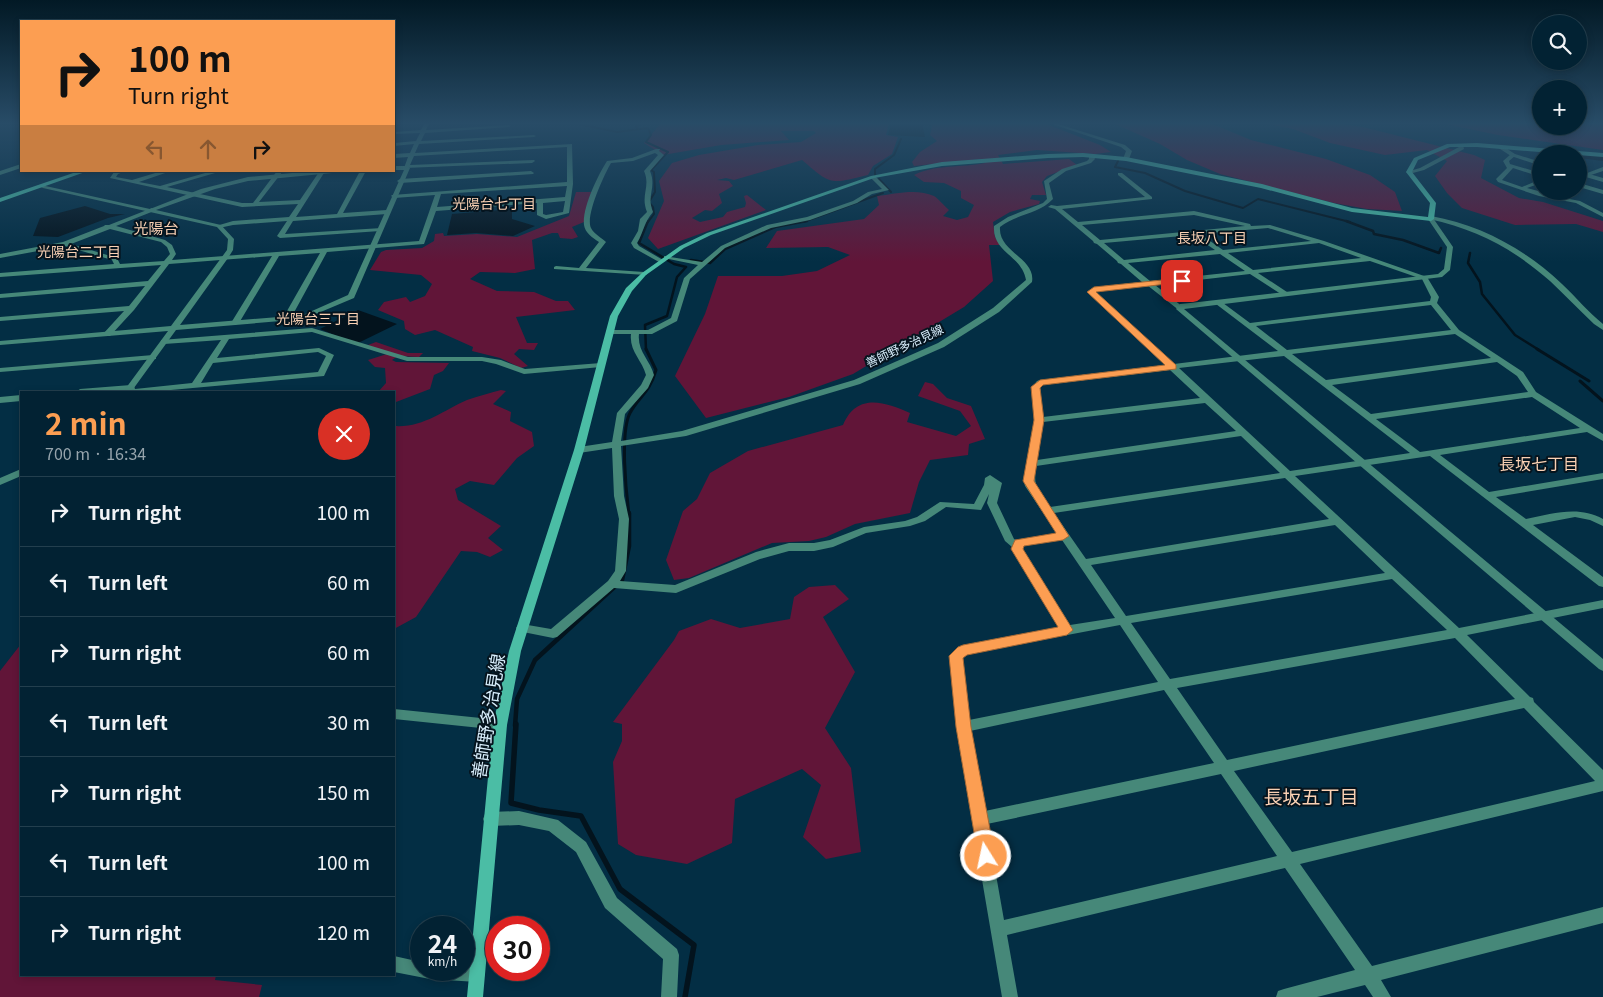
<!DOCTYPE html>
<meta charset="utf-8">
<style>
body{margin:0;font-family:Georgia,"Noto Sans JP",serif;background:#102f3f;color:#f1f3f6;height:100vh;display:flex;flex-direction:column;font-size:19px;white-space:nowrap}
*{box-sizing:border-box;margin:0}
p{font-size:16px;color:#96a4ac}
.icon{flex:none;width:28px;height:28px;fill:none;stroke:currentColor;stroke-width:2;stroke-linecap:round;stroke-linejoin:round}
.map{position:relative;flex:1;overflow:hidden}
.drawer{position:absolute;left:20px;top:391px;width:375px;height:585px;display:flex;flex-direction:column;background:#022233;border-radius:0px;box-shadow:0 2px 8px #0003,0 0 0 1px #233f4e}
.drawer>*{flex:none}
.hud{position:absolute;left:20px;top:20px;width:375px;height:152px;border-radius:0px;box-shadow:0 2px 8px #0003,0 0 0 1px #233f4e;background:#fc9e52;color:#111;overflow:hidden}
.tools{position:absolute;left:1532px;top:15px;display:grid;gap:10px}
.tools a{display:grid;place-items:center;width:55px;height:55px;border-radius:50%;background:#022233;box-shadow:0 2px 8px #0003,0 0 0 1px #233f4e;font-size:25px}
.speed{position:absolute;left:410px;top:916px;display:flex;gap:10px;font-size:25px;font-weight:700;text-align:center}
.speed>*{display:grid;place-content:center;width:65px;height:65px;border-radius:50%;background:#022233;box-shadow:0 2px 8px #0003,0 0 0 1px #233f4e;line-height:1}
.speed small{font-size:12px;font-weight:400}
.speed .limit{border:8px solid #d22;background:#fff;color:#111}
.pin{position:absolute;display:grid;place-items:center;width:42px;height:42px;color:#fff;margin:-21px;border-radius:10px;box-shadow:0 2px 8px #0006}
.me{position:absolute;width:55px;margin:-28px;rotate:350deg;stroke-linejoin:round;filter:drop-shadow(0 0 4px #0008)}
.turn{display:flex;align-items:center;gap:18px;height:105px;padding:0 25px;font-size:22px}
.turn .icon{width:65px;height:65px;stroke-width:2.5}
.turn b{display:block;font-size:35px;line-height:42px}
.lanes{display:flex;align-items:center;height:48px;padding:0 25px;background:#0003;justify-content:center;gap:25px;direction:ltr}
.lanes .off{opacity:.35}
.round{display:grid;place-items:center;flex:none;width:52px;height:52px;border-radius:26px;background:#102f3f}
.overview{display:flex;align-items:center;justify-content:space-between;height:85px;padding:0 25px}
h1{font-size:30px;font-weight:700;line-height:38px;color:#fc9e52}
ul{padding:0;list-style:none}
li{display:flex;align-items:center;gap:15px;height:70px;padding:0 25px;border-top:1px solid #233f4e}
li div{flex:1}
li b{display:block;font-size:19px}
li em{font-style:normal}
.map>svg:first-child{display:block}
.green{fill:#611538}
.water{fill:#03131d}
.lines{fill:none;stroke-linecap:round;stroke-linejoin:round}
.stream-far4{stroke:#03131d;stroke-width:2}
.stream-far3{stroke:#03131d;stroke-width:2.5}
.stream-far2{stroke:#03131d;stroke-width:3}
.stream-far1{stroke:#03131d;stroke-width:4.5}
.stream{stroke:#03131d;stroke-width:5.5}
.river{fill:#03131d;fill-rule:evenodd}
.minor{fill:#468879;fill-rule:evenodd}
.tertiary{fill:#468879;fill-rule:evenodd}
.secondary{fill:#4bbda5;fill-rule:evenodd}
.route{fill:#fc9e52;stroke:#a46735}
.labels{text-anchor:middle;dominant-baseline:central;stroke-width:4;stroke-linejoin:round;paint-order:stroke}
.far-street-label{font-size:12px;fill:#d7ecfa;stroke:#05141e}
.far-neighbourhood-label{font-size:14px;fill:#fad1b4;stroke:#05141e}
.far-quarter-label{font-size:15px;fill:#fad1b4;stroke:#05141e}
.neighbourhood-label{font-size:16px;fill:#fad1b4;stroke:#05141e}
.near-street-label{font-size:18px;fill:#d7ecfa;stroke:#05141e}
.near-neighbourhood-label{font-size:19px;fill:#fad1b4;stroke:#05141e}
</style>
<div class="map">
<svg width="1603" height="997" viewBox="0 0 1603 997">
<rect width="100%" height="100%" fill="#032e44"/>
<path class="green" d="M661 123H889L886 135 898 137 892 154 873 166 868 175C830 184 832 186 802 160L734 180 726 178 717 180 729 181 733 186 719 194 722 203 712 211 705 210 692 218 700 222 723 217 727 212 745 207 746 203 744 196 747 195 766 210 658 249 648 238 664 201 659 181 672 163 699 155 758 145 801 142 816 133 814 131H781L789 140 721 145 663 155 644 143Z
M928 123H1044L1100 145 1111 152 1095 154 1037 150 998 155 1003 164 1069 159 1077 165 1047 176 1042 182 1046 195H1032L1030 199 1040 201 1039 204 1010 212 993 222 995 237 1000 245H989L993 281 964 307 853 374 789 397 706 418 675 376 705 314 718 276H782L817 271 850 255 828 247 766 248 777 231 864 219 879 205 877 196C894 194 917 188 934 196 939 199 944 206 949 210L943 216 957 220 968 217 974 205 961 198V191L944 183 924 182 914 175C936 164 962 168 985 163L981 159 914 166 912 162 920 152 937 141 930 135 932 126Z
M1113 123H1210L1251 140 1326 159 1370 175 1395 192 1402 211 1367 209 1334 203 1220 174 1187 160 1160 144Z
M1264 123H1334L1363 127 1474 155 1485 160 1481 178 1519 198 1543 202 1603 221V232L1576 224 1515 225 1462 208 1447 193 1435 176 1447 161 1427 150 1385 155 1330 143 1293 129Z
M1441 123H1541V126H1579V123H1603V150L1498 135Z
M576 192H591L584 222 572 227 578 237 572 239 560 238 558 233H552L532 240 535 269 515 273 480 272 470 279 497 291 534 292 556 301H568L575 310 516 317 527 343H538L534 350 519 349 514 354 528 366 521 368 500 358 472 351 473 347 435 330 415 335 405 329 404 321 378 310 384 302 406 297 410 302 425 296 432 284 421 275 370 270 381 252 386 250 422 248 434 241 435 234 443 233 444 236 477 234 517 237 569 216Z
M376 342 408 353H423L419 357 398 356 392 360 396 362 449 363 443 371 434 375 430 389 396 402 394 408V392H378L386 383 385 368 375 367 368 360 387 354 368 345Z
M925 382 933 384 947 398 971 406 985 439 969 444 968 455 930 460 919 482 910 513 855 524 826 537 809 541 772 543 689 578 674 580 666 560 683 511 697 499 710 473 748 451 843 425C857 392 885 402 910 413L907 422 956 436 971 426 960 411 918 396Z
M501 390 506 391 493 404 511 412 510 421 532 432 534 446 517 458 494 485 470 481 455 489 458 500 501 526 488 538 503 550 490 557 477 552 461 551 416 617 394 629V426C423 428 442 411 467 400 478 396 490 393 501 390Z
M835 585 849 599 823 617 855 672 825 728 851 768 861 852 826 859 803 837 821 785 802 769 735 799 732 843 687 864 636 855 618 844 613 762 622 741V724L613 722 674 640 679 631 711 619 740 628 790 619 794 597 809 587Z
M21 644V975H216L215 980 262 985 259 997H0V671Z"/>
<path class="water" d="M891 123H922L925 137 888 135Z
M85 206 110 214H125L108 218 58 237 33 236 40 218Z
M512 209V219L535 226 513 236 476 233 447 235 452 214Z
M358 310 397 324 356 344 320 329Z"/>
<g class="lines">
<path class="stream-far4" d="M574 123 617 132 648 128 651 135 646 142 668 152 651 170 654 172 655 192 649 202 653 207 654 214 648 222
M638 129 636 127 642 123
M1118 161 1115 167 1145 173 1185 191 1243 208 1258 199 1350 222
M875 175V169L894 155 901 139
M879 179 891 192
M803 222 883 193"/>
<path class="stream-far3" d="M1346 221 1373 231 1374 234 1403 240 1439 253 1441 248
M1470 253 1468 263 1480 282 1482 294 1515 335 1539 350
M691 260 710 263 725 249 775 227 807 221
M646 350 645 325 667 316 677 277 686 267 674 264 639 243 648 221"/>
<path class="stream-far2" d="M1537 349 1589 381
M1580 381 1603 401
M629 514C626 492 620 432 630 413 640 395 649 394 656 370L646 349"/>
<path class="stream-far1" d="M515 726 517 699 535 660 622 580 629 546V513"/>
<path class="stream" d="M516 724 511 803 539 810 581 816 620 889 694 945 685 997"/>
<path class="river" d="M1579 152 1603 155V161L1579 158V154H1574Z"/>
<path class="minor" d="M425 123H429L426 130 509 125 511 126 509 127 425 133 421 141 534 135 536 136 534 137 419 144 415 153 572 144 573 184 569 213 546 219 537 215V203L436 211 424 244 327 252 291 318 287 320 283 318 320 253 279 256 239 323 235 325 231 323 272 256 169 264 134 310 110 336H107L103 334 124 311 0 321V317L129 306 145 286 0 298V294L148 281 161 265 0 277V273L114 264 112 260 65 246 0 258V254L63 242 104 226 105 225H109L152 208 155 210 154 211 116 226 165 240 172 245 176 254 172 260 419 241 435 195 394 198 391 196 392 195 567 182V147L414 156 410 165 534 160 535 161 532 163 404 168 408 157 394 158V154L410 153 414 144 394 146V143L416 141 420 133 394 134V132L421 130ZM567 186 565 197 437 207 441 194ZM565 201 563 212 546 215 543 214V203ZM110 229 161 242 167 247 170 254 164 261 120 264 117 258 71 244Z
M1049 123H1055L1125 145 1132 151 1129 159 1126 161 1123 159 1126 151 1121 147Z
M1459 144H1463L1464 149 1424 170 1409 174 1406 172 1420 168 1459 147Z
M656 149H660L659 151 664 155 650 171C657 188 646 195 653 212 644 222 644 231 637 243L639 246 663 260V262H659L634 248 631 243 638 231 640 219 647 212C640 195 651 187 644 171L658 155 655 153 633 161 611 163C604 175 585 216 591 228 594 234 602 238 606 242L586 268 644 272 647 274 646 275 554 269V267L556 266 579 268 599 242C593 238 585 233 584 225 582 208 598 175 607 161L632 158Z
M1089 154H1093L1095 159 1091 163 1066 171 1049 183 1053 199C1039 214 1016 214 1000 227 998 252 1036 258 1032 282L999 312 944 347 860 384 686 436 621 446 624 496 629 519 626 571 620 581 675 585 756 552 789 543H814L830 540 864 527 905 521 917 517 940 502 974 504 984 485 985 478 990 475 1002 483 997 503 1014 539 1016 540 1057 533 1025 486 1024 481 1035 420 1032 387 1037 381 1040 380 1165 365 1088 292 1094 287 1142 282 1121 264 1118 263 1117 261 1097 244 1094 243 1093 241 1055 209 1048 207 1051 205 1057 206 1145 197 1118 175V173H1122L1152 197V199L1062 209 1078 222 1194 211 1250 224 1251 226 1270 225 1324 241 1427 277 1439 297 1437 303 1459 330 1523 372 1536 392 1603 434V441L1587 432 1440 455 1489 492 1603 473V479L1496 497 1526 519C1552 514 1578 505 1603 519V526L1590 520 1575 517 1533 525 1603 577V587L1599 586 1430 456 1295 476 1459 628 1603 600V608L1467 635 1530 697 1533 698 1534 702 1603 770V791L1300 864 1372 966 1603 907V923L1381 980 1391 997H1373L1365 985 1317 997H1276L1278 991 1284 989 1355 970 1285 868 1007 935 1018 997H1002L956 727 950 656 959 647 963 645 1059 627 1012 549V547L1005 541 987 503 989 494 981 510 946 507 925 521 910 526 866 533 833 547 814 551H789L760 559 676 593 614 588 557 637 553 638 518 631 516 628 518 625 522 624 551 629 608 581 615 571 619 519 614 496 612 448 579 453 574 450 579 447 612 442 617 413 641 385 646 375C642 360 629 351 631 334H610L606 332 610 330H648L671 318 684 278 698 265 664 258V256L702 262 721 246 767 225 807 217 853 201 868 192 882 189 871 178V176H875L889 190 872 194 857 203 810 220 771 228 725 248 690 279 677 321 652 334H639C637 351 650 360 654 375L648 388 625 414 621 441 682 431 854 380 938 343 993 308 1026 280C1022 255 992 253 994 226L1008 217 1043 203 1047 199 1044 181 1062 169 1087 161 1089 159ZM1194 215 1245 226 1100 240 1082 225ZM1268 228 1311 241 1223 250 1200 234ZM1193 235 1215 250 1124 260 1104 243ZM1319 243 1361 258 1253 270 1228 253ZM1220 254 1245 271 1150 281 1128 263ZM1370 261 1422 279 1431 297 1430 301 1250 323 1219 300H1216V304L1278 351 1174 364 1096 292 1147 285 1180 311H1183V307L1155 285 1250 274 1284 296 1288 294 1287 292 1258 273ZM1431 305 1451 330 1287 350 1256 326ZM1455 334 1491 358 1326 380 1292 354ZM1284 356 1410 453 1290 471 1179 368ZM1497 362 1517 376 1528 392 1371 414 1332 385ZM1170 370 1200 398 1043 417 1040 387 1043 385ZM1532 397 1580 428 1420 452 1376 419ZM1205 403 1236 431 1037 460 1043 422ZM1241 436 1280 473 1050 507C1038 490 1033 488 1036 466ZM1285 478 1329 519 1086 559 1054 513ZM1335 525 1385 573 1126 616 1091 565ZM1062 540 1115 618 1070 625 1022 549 1023 546ZM1392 579 1447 630 1170 679 1131 623ZM1120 625 1158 682 969 720 962 658 967 654ZM1455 638 1515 699 1227 760 1177 688ZM1164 690 1214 763 985 811 970 731ZM1524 708 1595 781 1292 852 1234 771ZM1221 774 1277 856 1004 920 987 824Z
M1511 154 1516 155 1509 161 1510 164 1541 173V177L1513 168 1502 180 1522 187 1541 179V183L1527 188 1557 196 1569 191H1578L1564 198 1580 201 1603 213V217L1576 203 1539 196 1498 182 1496 179 1507 168 1503 161Z
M21 164V168L0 175V171Z
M1603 167V171L1585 177 1582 175Z
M126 171 118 174 116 177 132 180 162 171H171L139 182 160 186 212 171H222L167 187 242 203H253L277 171H283L259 202 300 200 319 172H323L324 173 296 217 337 214 360 171H366L343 213 387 210 390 212 387 214 293 221 285 234 382 228V230L380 231 280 238 277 236 287 221 233 225 219 228 216 226 233 221 289 217 298 204 242 207 110 178 114 172Z
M531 171 534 173 533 174 400 183 397 181 400 179Z
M1579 183 1603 190V194L1579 187Z
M1431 216C1481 225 1525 249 1562 284 1576 297 1588 312 1603 324V330L1594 324C1579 310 1565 295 1550 281 1512 248 1478 230 1429 219V217Z
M312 328 408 357H482L501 360 525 369 601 363 605 365 601 367 524 374 496 364 482 361H407L312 332 229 339 217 358 319 348 334 355 324 376 149 392H76L80 389 131 385 134 386 135 389 192 383 221 340 164 344H161V340ZM318 352 326 356 318 372 201 383 213 363Z
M153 355H156V359L0 372V368Z
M21 395V401L0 403V397Z
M394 709 500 720 505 721 507 725 505 729 500 730 394 719Z
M519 811 558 820 586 842 617 898 677 949 679 955 677 997H661L663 959 605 908 576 852 549 831 519 825 490 826 485 824 483 819 485 814 490 812Z
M394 956 421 962V970H464V964L477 966 483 968 485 974 483 980 477 982 430 979 394 972Z"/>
<path class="tertiary" d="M1497 145H1501L1515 154 1541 162V166L1511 156 1497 147Z
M394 166H407L410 168 354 298 304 319 176 330 131 392H123L168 331 0 345V341L171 326 227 250 228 239 217 227 43 188 41 187V185L150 209 201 189 248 177 292 173 353 171 248 181 215 189 156 210 221 225 234 239 233 250 228 258 180 325 303 315 348 295 404 170H394Z
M1579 171 1603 178V182L1579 175Z
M1429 218H1433L1453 247 1450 270 1442 277 1184 309 1603 659V671L1599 669 1176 309 1180 304 1190 303 1438 274 1444 269 1447 247 1428 219Z
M21 469V476L0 485V478Z"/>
<path class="secondary" d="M1477 143 1603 153V157L1477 147H1450L1418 160 1412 172 1436 203 1434 219 1431 221 1352 212 1261 188 1126 161 1083 157 1048 158 942 166 874 178 711 235 684 248 646 275 632 291 618 316 584 450 521 651 507 725 483 997H467L493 725 509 651 574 450 610 316 626 288 642 273 680 246 707 233 871 176 942 162 1048 154 1083 153 1126 157 1262 184 1352 208 1428 217 1430 203 1406 172 1414 158 1447 144Z
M79 171H88L0 202V198Z"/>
</g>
<linearGradient id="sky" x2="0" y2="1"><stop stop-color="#021925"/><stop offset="0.47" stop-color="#284c67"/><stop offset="1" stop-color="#284c67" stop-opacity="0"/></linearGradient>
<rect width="1603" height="262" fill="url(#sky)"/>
<path class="route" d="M1182 278 1185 279V282L1096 292 1176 365V369L1043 385 1040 388 1044 420 1034 481 1069 536 1063 540 1024 546 1023 549 1073 630 1067 635 967 655 963 658 971 727 995 856 992 861 986 864 980 861 978 856 956 727 949 656 958 647 963 645 1058 627 1011 549 1015 540 1056 533 1023 481 1034 420 1031 387 1040 380 1165 365 1087 292 1094 287Z"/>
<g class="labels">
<g class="far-street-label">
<text transform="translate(904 345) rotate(-25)">善師野多治見線</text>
</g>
<g class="far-neighbourhood-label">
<text x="494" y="203">光陽台七丁目</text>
<text x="1212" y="237">長坂八丁目</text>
<text x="79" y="251">光陽台二丁目</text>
<text x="318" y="318">光陽台三丁目</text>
</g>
<g class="far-quarter-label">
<text x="156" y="227">光陽台</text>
</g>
<g class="neighbourhood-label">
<text x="1539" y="463">長坂七丁目</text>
</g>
<g class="near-street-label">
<text transform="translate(487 716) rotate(-81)">善師野多治見線</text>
</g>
<g class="near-neighbourhood-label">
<text x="1311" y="795">長坂五丁目</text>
</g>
</g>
</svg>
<div class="tools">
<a><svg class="icon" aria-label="search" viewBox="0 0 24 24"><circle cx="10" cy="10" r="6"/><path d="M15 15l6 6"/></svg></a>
<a>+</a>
<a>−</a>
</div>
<div class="speed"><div>24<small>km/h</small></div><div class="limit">30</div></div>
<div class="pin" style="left:1182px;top:281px;background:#d93025"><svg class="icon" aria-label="arrive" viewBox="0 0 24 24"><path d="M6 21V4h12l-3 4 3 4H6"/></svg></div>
<svg class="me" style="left:986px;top:856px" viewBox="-20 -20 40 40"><circle r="17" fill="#fc9e52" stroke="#fff" stroke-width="3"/><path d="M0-11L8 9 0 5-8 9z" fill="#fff"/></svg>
<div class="hud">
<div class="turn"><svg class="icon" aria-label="right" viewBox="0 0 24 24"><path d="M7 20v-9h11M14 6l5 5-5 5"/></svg><div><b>100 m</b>Turn right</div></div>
<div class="lanes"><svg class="icon off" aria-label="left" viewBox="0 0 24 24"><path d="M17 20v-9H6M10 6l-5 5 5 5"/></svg><svg class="icon off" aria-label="ahead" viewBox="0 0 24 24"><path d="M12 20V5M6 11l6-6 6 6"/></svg><svg class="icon" aria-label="right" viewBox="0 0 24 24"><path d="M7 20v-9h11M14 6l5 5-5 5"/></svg></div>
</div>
<section class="drawer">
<div class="overview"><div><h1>2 min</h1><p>700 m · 16:34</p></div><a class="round" style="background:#d93025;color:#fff"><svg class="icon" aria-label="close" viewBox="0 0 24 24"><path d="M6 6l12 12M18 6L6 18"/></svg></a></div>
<ul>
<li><svg class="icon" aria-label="right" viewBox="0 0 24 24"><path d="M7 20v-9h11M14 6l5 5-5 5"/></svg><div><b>Turn right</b></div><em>100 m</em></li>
<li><svg class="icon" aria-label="left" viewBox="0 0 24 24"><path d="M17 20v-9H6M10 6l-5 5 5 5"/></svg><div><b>Turn left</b></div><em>60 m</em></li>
<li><svg class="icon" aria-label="right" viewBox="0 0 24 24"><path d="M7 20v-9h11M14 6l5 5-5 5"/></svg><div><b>Turn right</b></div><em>60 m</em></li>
<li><svg class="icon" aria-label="left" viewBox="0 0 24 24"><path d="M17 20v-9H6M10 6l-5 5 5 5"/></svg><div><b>Turn left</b></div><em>30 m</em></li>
<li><svg class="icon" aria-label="right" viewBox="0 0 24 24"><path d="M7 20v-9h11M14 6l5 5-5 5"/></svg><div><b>Turn right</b></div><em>150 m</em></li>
<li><svg class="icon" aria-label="left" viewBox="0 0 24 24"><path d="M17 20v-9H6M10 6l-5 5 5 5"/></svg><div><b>Turn left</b></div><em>100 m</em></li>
<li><svg class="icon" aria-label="right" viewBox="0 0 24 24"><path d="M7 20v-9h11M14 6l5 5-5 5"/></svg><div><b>Turn right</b></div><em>120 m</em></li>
</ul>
</section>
</div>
